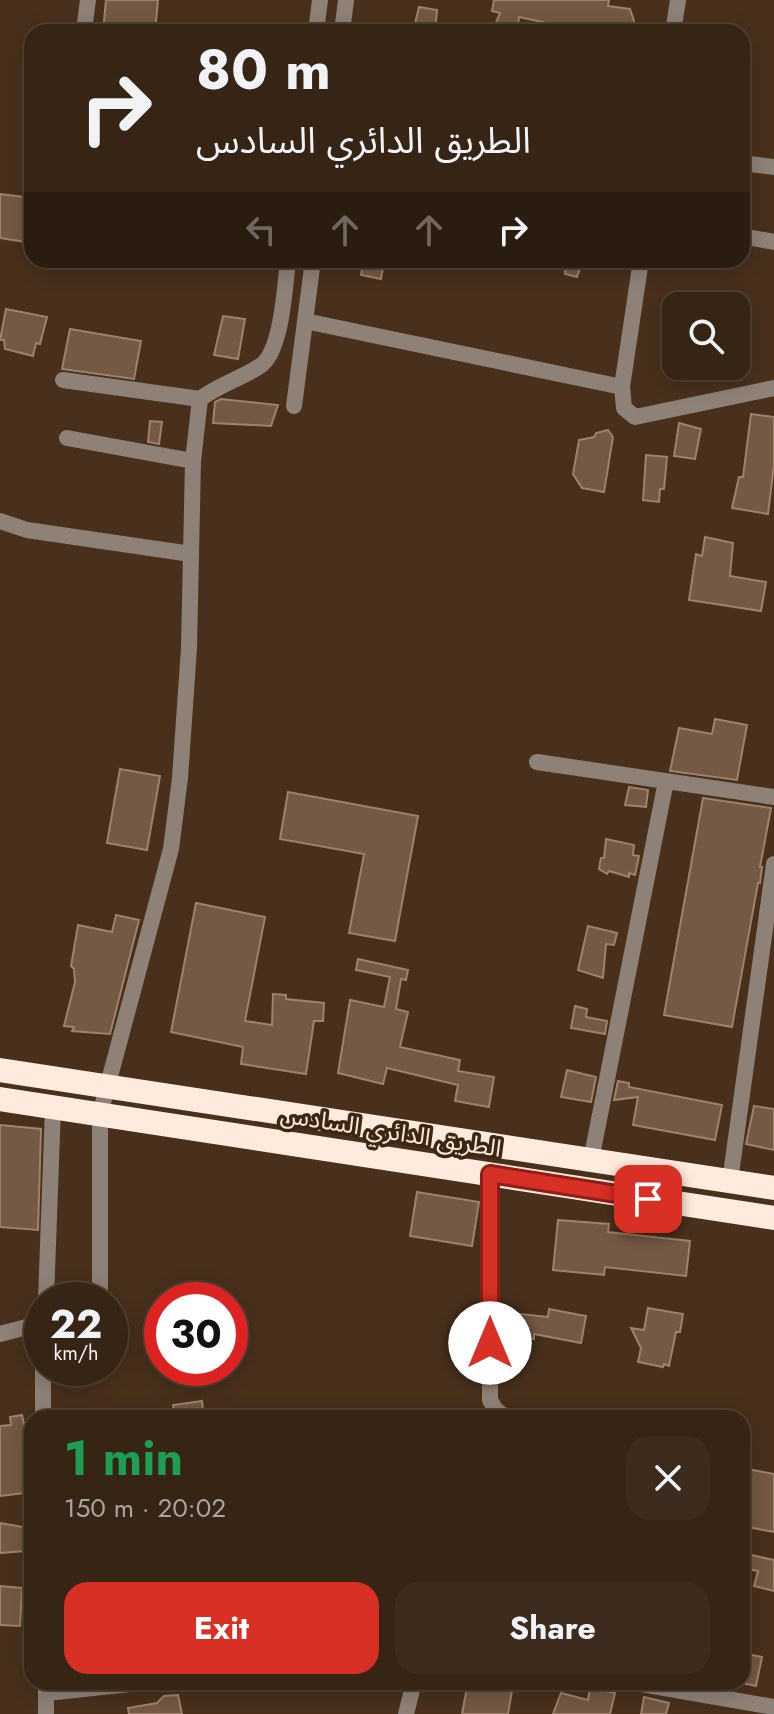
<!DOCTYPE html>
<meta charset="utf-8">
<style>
body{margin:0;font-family:Jost,"Noto Sans Arabic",sans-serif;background:#3d2c1e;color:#f1f3f6;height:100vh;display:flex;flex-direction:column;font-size:30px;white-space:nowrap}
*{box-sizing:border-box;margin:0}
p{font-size:26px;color:#aaa4a0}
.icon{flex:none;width:44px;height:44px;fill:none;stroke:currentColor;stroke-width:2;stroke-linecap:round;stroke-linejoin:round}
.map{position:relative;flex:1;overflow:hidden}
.details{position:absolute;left:24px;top:1410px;width:726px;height:280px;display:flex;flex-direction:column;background:#362415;border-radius:24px;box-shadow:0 4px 20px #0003,0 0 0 2px #504134}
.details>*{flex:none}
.top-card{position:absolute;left:24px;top:24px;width:726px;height:244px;border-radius:24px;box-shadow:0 4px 20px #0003,0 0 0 2px #504134;background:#362415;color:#f1f3f6;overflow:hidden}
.tools{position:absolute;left:662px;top:292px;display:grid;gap:16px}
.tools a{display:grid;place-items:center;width:88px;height:88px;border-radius:16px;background:#362415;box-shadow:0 4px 20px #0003,0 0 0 2px #504134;font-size:40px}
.speed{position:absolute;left:24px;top:1282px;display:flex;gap:16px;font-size:40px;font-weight:700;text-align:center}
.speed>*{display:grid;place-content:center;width:104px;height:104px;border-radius:50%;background:#362415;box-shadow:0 4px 20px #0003,0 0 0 2px #504134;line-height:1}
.speed small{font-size:20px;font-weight:400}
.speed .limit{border:12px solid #d22;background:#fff;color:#111}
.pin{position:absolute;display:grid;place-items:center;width:68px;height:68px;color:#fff;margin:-34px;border-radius:16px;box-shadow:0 4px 12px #0006}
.me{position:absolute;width:88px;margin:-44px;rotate:0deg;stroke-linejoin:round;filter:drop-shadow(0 0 6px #0008)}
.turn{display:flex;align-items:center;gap:28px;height:168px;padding:0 40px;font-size:36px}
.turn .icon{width:104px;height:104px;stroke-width:2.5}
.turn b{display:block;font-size:56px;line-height:68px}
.lanes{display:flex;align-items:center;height:76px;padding:0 40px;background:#0003;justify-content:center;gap:40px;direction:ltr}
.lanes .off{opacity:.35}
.round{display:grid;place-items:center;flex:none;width:84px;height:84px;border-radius:24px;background:#3d2c1e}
.head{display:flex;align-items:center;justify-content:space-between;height:136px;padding:0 40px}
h1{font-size:48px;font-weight:700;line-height:60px;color:#1e9e55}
.primary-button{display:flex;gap:16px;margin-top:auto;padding:16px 40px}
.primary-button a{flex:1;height:92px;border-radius:24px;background:#d93025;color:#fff;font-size:32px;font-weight:700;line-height:92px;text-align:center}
.primary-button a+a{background:#3d2c1e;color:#f1f3f6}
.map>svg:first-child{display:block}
.building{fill:#745944;stroke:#9f826c;stroke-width:2}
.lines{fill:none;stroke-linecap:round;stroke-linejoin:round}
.minor{stroke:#8e8177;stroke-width:16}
.highway{stroke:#ffebdd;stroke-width:24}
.route-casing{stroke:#8d1f18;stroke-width:20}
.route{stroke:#d93025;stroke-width:14}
.labels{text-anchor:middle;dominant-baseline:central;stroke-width:7;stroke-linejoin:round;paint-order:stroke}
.street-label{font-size:24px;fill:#fbebdf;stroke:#3d2612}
</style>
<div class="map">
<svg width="774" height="1714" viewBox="0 0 774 1714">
<rect width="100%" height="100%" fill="#48301c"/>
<path class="building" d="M106 0H158L155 32H103Z
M494 0H609L608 6 630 9 635 24 634 32H588L519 17 517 32H492L500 13 492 11Z
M419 7 437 10 435 32H413Z
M0 194 32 198V243L0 238Z
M566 260H583L577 277 565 274Z
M363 263 383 267 381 279 361 275Z
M6 309 47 317 40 344 36 343 33 356 5 349 4 340H0Z
M223 316 245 319 238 359 214 355Z
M70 329 141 341 134 379 62 369Z
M221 399 278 405 271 426 213 423 215 402Z
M751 414 774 417V465L768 514 732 508 739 477H743Z
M150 421 162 422 159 444 148 442Z
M679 423 701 429 695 459 674 456Z
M608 430 613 437 604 492 582 488 573 474 579 440 594 437 596 433Z
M646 455 667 457 664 489H660L659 502 643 500Z
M705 537 733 543 730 576 766 582 761 611 689 600 696 554 702 556Z
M715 719 747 725 737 780 670 771 679 728 712 734Z
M120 769 160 776 147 850 107 843Z
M629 787 648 790 646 807 625 805Z
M288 792 418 816 395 941 349 933 364 854 280 839Z
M703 798 771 808 760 867H762L760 883H758L732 1027 664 1015Z
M606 839 634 845 633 855 639 856 635 875 629 873V877L609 871 607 874 599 869 601 858H604Z
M196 903 265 917 245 1021 272 1025 273 994 286 995V999L324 1003 323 1021H314L306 1074 241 1064 243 1047 171 1032Z
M116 915 139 920 110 1034 72 1031 74 1027 64 1026 75 982 74 969 71 966 78 925 112 932Z
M588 926 617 933 614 945 606 944 603 978 578 970Z
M358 959 408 970 406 980 401 979 396 1009 408 1012 400 1047 460 1060 458 1071 494 1077 489 1107 455 1101 458 1085 387 1068 383 1084 338 1073 350 1000 384 1007 390 977 356 970Z
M575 1006 587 1009 586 1017 607 1021 605 1034 571 1028Z
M567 1070 596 1077 591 1102 561 1097Z
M618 1081 629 1083V1087L722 1105 715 1140 633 1125 638 1097 614 1100Z
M754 1106 774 1109V1150L746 1144Z
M0 1125 41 1129 38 1230 0 1227Z
M417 1192 479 1202 472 1246 410 1236Z
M558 1220 609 1224 608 1232 690 1241 686 1276 605 1267 604 1275 553 1270Z
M648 1308 683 1314 680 1332H676L669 1366 664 1364 663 1367 638 1362 641 1348 631 1328 644 1330Z
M549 1309 586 1316 581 1343 534 1334V1339L519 1337 521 1314 548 1317Z
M202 1401 204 1418H175L173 1405Z
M22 1415 24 1424 32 1423V1492L0 1496V1426L11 1425 10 1417Z
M742 1468 774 1474V1532L742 1526Z
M0 1523 23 1527 26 1551 0 1553Z
M742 1553 774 1560V1591L754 1586 758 1571 742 1568Z
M0 1586 22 1588 20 1626 0 1625Z
M742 1653 762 1657 756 1686 742 1683Z
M468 1682H502L513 1685 508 1714H462Z
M590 1688 615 1693 610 1714H553L561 1693 588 1700Z
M178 1695 182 1714H129L128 1708 157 1703 164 1696Z
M644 1697 669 1703 666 1714H641Z"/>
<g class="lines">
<path class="minor" d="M84 30 88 0
M316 32 320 0
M342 32 346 0
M673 32 678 0
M742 163 774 167
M742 236 774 242
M641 260 622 387 624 408 635 417 774 388
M305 321 622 387
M63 380 200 399
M294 406 313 260
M67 438 193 461
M0 521 27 530 191 554
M537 762 774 797
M591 1160 666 781
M490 1174V1400L495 1409 506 1418
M730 1181 774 864
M46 1300 53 1107
M100 1300V1114L171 849 180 778 189 648 193 461 200 399C219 385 240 379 260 366 282 352 285 285 288 260
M0 1334 42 1323
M43 1418V1368
M630 1682 774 1707
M47 1693 148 1682
M46 1714V1684
M406 1714 414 1682"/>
<path class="highway" d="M0 1070 774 1188
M0 1099 774 1218"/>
</g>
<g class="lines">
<defs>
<path id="route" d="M490 1343V1174L648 1199"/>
</defs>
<use href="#route" class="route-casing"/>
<use href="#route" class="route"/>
</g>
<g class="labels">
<g class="street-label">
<text transform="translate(391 1131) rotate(9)">الطريق الدائري السادس</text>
</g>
</g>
</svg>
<div class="tools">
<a><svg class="icon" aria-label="search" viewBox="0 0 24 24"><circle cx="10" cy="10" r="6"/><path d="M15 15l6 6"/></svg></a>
</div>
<div class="speed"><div>22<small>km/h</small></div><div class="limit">30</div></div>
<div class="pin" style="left:648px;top:1199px;background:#d93025"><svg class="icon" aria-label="arrive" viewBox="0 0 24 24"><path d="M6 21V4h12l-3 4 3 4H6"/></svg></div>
<svg class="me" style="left:490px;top:1343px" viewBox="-20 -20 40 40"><circle r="19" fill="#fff"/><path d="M0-13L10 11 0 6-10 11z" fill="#d93025"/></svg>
<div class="top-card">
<div class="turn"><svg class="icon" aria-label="right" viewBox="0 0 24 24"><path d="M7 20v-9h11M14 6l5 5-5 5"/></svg><div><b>80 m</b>الطريق الدائري السادس</div></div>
<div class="lanes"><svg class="icon off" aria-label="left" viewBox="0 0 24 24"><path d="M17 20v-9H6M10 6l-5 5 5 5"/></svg><svg class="icon off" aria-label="ahead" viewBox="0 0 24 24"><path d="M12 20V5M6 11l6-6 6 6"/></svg><svg class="icon off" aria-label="ahead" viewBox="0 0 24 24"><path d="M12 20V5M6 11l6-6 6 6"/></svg><svg class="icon" aria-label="right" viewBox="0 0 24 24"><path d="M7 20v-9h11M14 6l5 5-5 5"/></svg></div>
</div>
<section class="details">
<div class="head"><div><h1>1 min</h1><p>150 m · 20:02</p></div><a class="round"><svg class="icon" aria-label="close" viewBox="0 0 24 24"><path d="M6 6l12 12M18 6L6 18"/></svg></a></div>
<div class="primary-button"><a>Exit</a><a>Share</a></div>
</section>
</div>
